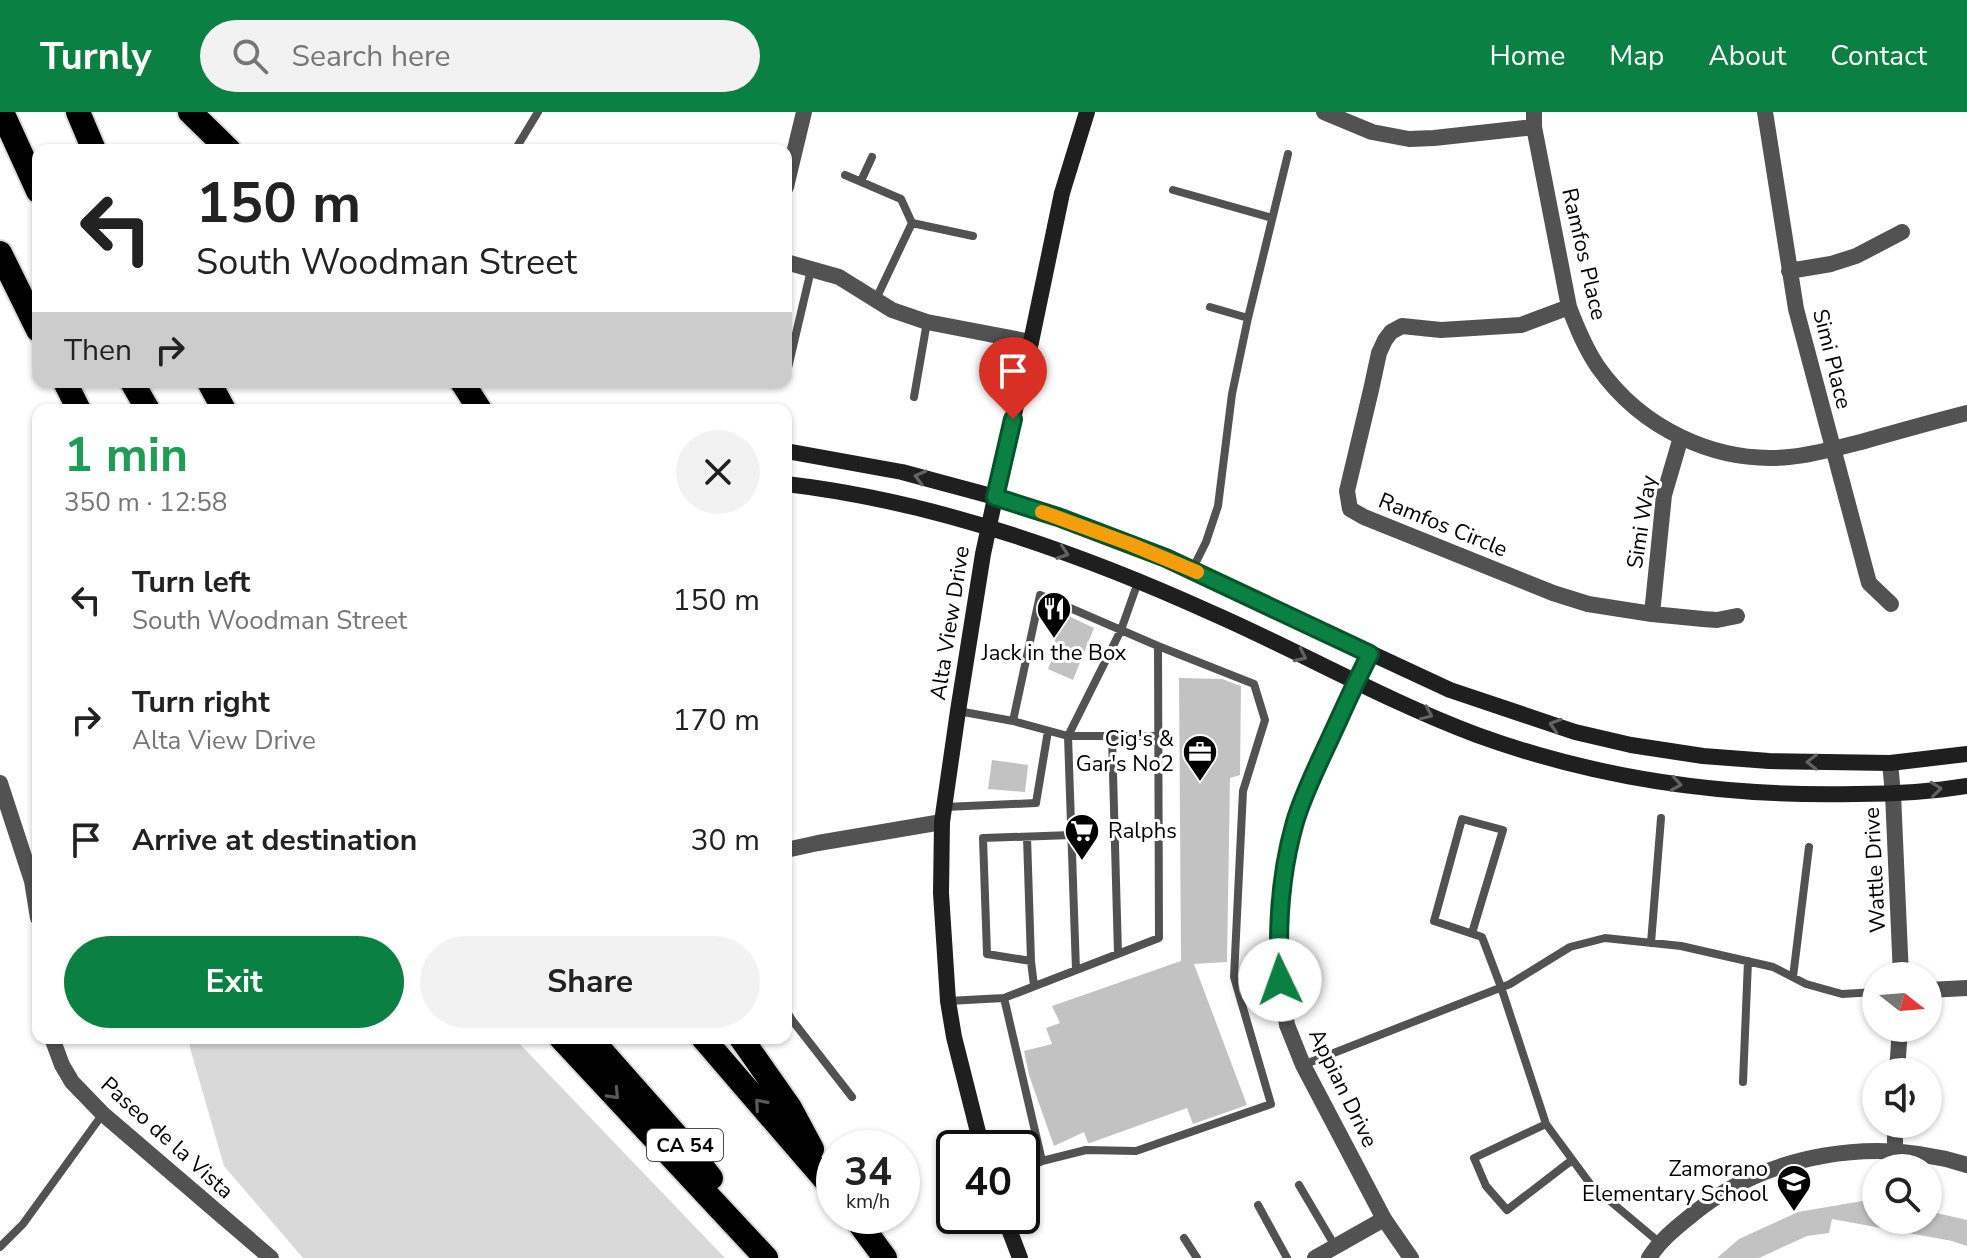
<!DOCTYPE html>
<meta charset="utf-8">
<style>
body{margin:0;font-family:"Nunito Sans",sans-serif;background:#f2f2f2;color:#222;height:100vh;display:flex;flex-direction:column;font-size:30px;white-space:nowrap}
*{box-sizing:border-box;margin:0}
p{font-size:26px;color:#767676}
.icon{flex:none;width:44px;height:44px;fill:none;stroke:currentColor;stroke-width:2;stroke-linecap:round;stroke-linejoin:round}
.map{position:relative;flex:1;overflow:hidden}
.drawer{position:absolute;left:32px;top:292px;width:760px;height:640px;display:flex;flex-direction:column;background:#fff;border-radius:16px;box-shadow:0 2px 6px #0004}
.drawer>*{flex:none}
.banner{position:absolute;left:32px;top:32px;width:760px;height:244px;border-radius:16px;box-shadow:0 2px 6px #0004;background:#fff;color:#222;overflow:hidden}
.needle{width:52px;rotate:107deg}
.buttons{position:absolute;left:1862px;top:850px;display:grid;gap:16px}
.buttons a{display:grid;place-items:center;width:80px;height:80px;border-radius:50%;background:#fff;box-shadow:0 2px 6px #0004;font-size:40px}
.speed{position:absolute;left:816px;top:1018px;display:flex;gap:16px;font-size:40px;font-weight:700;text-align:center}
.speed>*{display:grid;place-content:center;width:104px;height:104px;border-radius:50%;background:#fff;box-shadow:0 2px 6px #0004;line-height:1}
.speed small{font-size:20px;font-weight:400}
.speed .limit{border:4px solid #111;border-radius:12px;background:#fff;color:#111}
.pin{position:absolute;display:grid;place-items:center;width:68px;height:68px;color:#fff;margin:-82px -34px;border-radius:50% 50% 50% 0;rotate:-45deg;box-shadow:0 0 8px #0007}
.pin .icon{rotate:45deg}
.me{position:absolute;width:88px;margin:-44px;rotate:357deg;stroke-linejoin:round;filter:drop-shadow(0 0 6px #0008)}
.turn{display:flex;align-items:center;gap:28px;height:168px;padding:0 32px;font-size:36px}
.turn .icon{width:104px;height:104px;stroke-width:2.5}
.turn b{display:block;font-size:56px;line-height:68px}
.then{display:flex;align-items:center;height:76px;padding:0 32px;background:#0003;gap:16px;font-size:30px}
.round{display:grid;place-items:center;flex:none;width:84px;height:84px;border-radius:42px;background:#f2f2f2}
.summary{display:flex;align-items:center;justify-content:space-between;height:136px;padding:0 32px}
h1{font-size:48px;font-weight:700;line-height:60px;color:#1e9e55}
.button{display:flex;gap:16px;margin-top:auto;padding:16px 32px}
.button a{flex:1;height:92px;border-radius:48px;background:#0b8043;color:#fff;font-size:32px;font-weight:700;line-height:92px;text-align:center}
.button a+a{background:#f2f2f2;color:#222}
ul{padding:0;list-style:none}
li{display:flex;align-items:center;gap:24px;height:120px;padding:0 32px}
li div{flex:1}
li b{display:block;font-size:30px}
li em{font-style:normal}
header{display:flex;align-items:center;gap:48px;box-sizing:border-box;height:112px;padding:0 40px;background:#0b8043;color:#fff}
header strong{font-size:38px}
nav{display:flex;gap:44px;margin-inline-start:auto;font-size:28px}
.search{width:560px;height:72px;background:#f2f2f2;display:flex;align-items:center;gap:20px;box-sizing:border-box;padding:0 28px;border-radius:44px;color:#767676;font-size:30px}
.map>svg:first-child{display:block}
.green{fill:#d9d9d9}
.building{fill:#c2c2c2}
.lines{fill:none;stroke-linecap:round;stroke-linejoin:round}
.motorway-casing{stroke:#dbdbdb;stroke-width:28}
.service{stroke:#525252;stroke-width:8}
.minor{stroke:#525252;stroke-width:16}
.tertiary{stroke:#525252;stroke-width:16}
.secondary{stroke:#1f1f1f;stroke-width:16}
.motorway{stroke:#000;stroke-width:24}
.oneway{stroke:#626262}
.oneway2{stroke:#595959}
.route-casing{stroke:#07532c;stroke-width:20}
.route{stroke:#0b8043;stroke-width:14}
.slow{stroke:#f59e0b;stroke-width:14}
.labels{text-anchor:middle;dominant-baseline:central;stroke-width:6;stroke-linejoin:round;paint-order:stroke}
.shield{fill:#fff;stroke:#4c4c4c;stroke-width:2}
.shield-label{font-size:20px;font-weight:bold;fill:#000}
.street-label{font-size:22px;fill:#000;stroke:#fff}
.poi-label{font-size:22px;fill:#000;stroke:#fff;text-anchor:end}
</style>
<header>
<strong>Turnly</strong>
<div class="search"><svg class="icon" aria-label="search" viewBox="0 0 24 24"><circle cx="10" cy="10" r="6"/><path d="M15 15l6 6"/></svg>Search here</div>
<nav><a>Home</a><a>Map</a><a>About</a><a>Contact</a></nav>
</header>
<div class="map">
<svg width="1967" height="1146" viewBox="0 0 1967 1146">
<rect width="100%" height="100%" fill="#fff"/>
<path class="green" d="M190 926H514L725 1146H303L224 1054 190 936Z"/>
<path class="building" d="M1056 498 1094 516 1073 568 1048 557 1058 532 1055 530 1056 524 1049 521Z
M1179 566 1222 567 1241 574 1240 663 1230 666 1227 850 1194 852 1247 993 1193 1012 1187 996 1090 1031H1088L1084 1020 1054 1034 1029 963 1024 939 1052 932 1046 916 1060 911 1052 894 1181 849Z
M992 648 1028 653 1025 680 988 677Z
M1868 1088 1876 1089V1108H1928V1099L1967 1108V1134L1952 1129 1832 1107 1829 1121 1807 1124 1759 1146H1717L1739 1127 1798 1100Z"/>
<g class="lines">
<defs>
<path id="motorway" d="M2 0 38 79
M78 0 94 38
M190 0 229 38
M0 141 38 218
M65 270 79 298
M132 270 148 298
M209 270 224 298
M462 270 480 298
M561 926 766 1146
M590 926 690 1039 711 1066
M703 926 834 1078
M741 926 790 996 812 1037
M854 1104 885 1146"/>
</defs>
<use href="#motorway" class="motorway-casing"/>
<path class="service" d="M515 38 538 0
M667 38V37
M845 63 901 87 912 111
M861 69 872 45
M1173 78 1272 106
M876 187 912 111 973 124
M1210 195 1248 206
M787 260 811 158
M914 285 927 210
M1192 458 1206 430 1218 394 1232 282 1248 206 1288 42
M958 599 1013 609 1040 483 1158 534 1159 826 1004 886
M1013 609 1068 624 1121 518 1138 470
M1112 624 1118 842
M945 695 1036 691 1048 619
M1027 725 1031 849
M1472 821 1503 718 1462 707 1434 809 1482 825 1501 875 1546 1012 1591 1073 1660 1131
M1651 831 1661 706
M1076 858 1068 624H1158
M1793 865 1809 735
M1034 874 1031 849 987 842 983 726 1072 723
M948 889 1004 886 1042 1049 1022 1058
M786 898 792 908 852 985
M1303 953 1510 872 1570 835 1605 826 1681 834 1773 855 1806 872 1842 882 1876 880
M1743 970 1748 849
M1546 1012 1474 1046 1486 1074 1507 1098 1572 1048
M1042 1049 1086 1038 1136 1039 1271 992 1234 865 1243 679 1265 608 1254 572 1158 534
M1299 1073 1335 1134
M1258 1093 1287 1146
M1184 1126 1197 1146
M0 1135 23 1112 102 1003"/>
<path class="minor" d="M1324 0 1372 20 1409 27 1434 26 1534 15
M1534 0V15L1569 195C1577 216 1585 236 1598 255 1641 316 1715 352 1789 345 1813 343 1837 336 1861 330 1896 320 1932 310 1967 301
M1765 0 1796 197 1869 471 1891 492
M786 75 804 0
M786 150 839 165 892 198 927 210 1031 230
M1789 159 1831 152 1856 144 1902 120
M1569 195 1521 213 1441 218 1402 214 1391 220 1385 228 1379 241 1371 278 1347 379 1350 397 1364 405 1553 481 1588 492 1652 502 1703 507 1717 508 1737 504
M1652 502 1664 383 1681 325
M0 671 32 769 38 806
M786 738 818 731 942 710
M1928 878 1967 876
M52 926 62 953 72 970 103 1002 271 1146
M1315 1146 1384 1107"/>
<path class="tertiary" d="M1370 542 1304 682 1295 709 1283 763 1280 791 1278 818 1280 868 1287 913 1303 953 1384 1107 1411 1146
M1890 651 1893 682 1901 864
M1897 960 1900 916
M1895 1012V1039
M1649 1146C1660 1128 1677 1115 1693 1102 1768 1041 1875 1024 1967 1053"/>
<path class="secondary" d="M786 339 902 360 995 385 1058 405 1166 446 1450 578 1575 620 1631 633 1703 644 1769 649 1890 651 1967 642
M786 372C933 389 1078 440 1212 501 1301 540 1386 589 1477 623 1598 667 1728 685 1856 682 1893 682 1931 680 1967 674
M982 1036 954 925 948 889 941 781 942 710 958 599 983 442 1001 358 1031 230 1062 81 1087 0
M1004 1104 1020 1146"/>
<use href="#motorway" class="motorway"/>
</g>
<defs><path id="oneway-chevron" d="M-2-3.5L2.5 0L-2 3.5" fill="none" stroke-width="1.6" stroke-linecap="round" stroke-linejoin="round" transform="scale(2)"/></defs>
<g class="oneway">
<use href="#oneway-chevron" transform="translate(920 365) rotate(-165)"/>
<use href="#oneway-chevron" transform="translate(1063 441) rotate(19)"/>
<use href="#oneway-chevron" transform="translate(1301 544) rotate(25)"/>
<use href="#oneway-chevron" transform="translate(1427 602) rotate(24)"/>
<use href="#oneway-chevron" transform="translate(1555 613) rotate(-163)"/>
<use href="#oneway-chevron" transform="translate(1812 650) rotate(-179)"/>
<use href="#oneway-chevron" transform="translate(1676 672) rotate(9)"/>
<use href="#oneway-chevron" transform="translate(1936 677) rotate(-6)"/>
</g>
<g class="oneway2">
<use href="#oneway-chevron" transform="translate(614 982) rotate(47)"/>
<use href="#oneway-chevron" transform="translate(760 992) rotate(-131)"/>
</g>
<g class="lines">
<defs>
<path id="route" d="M1013 307 995 385 1058 405 1166 446 1370 542C1355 571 1342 601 1328 631 1316 657 1303 683 1295 710 1280 762 1277 815 1280 868"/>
</defs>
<use href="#route" class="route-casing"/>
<use href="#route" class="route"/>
<path class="slow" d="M1042 400 1130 432 1197 460"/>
</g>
<defs>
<symbol id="restaurant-pin" viewBox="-11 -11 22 30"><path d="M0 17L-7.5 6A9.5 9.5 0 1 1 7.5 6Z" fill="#000" stroke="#fff"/><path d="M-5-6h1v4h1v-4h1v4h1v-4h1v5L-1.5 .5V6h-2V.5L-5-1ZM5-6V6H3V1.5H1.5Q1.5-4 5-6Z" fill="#fff"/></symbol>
<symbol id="office-pin" viewBox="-11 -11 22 30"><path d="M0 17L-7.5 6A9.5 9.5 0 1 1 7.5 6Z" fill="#000" stroke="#fff"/><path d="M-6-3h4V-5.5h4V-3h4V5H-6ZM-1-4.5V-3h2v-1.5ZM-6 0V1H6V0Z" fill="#fff"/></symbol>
<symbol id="supermarket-pin" viewBox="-11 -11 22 30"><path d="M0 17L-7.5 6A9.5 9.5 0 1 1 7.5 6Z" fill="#000" stroke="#fff"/><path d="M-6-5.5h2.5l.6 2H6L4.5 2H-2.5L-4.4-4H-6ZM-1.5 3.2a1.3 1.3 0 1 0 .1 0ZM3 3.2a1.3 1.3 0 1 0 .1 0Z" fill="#fff"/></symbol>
<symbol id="school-pin" viewBox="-11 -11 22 30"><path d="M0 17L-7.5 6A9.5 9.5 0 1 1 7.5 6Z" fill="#000" stroke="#fff"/><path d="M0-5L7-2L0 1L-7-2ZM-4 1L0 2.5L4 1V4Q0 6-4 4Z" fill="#fff"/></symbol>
</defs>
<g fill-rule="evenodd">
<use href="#restaurant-pin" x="1034" y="477" width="40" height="54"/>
<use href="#office-pin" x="1180" y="620" width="40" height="54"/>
<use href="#supermarket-pin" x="1062" y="699" width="40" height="54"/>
<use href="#school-pin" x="1774" y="1050" width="40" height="54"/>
</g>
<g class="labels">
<rect class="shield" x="647" y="1017" width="76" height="32" rx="6"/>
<g class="shield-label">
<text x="685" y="1033">CA 54</text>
</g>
<g class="street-label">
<text transform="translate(1584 142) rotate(77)">Ramfos Place</text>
<text transform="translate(1832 247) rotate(76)">Simi Place</text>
<text transform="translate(1642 410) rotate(-81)">Simi Way</text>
<text transform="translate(1443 413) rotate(22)">Ramfos Circle</text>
<text transform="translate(950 511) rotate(-81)">Alta View Drive</text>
<text transform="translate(1875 758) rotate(-93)">Wattle Drive</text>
<text transform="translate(1343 976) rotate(64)">Appian Drive</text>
<text transform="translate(167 1026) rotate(42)">Paseo de la Vista</text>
</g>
<g class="poi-label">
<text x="1054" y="541" text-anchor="middle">Jack in the Box</text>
<text x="1174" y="627">Cig's &amp;<tspan x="1174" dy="25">Gar's No2</tspan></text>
<text x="1108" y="719" text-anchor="start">Ralphs</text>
<text x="1768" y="1057">Zamorano<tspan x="1768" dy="25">Elementary School</tspan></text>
</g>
</g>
</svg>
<div class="buttons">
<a><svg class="needle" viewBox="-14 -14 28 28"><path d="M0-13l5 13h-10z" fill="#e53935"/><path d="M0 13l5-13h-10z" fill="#767676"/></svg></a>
<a><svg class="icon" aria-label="sound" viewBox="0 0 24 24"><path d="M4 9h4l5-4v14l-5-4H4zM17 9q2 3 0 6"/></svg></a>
<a><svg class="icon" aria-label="search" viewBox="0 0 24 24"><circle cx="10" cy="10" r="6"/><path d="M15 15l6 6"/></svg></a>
</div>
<div class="speed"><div>34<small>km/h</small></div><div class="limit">40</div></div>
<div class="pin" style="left:1013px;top:307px;background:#d93025"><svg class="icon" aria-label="arrive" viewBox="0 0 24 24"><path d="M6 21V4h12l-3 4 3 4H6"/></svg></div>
<svg class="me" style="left:1280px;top:868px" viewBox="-20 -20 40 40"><circle r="19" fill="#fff"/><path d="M0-13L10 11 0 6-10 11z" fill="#0b8043"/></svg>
<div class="banner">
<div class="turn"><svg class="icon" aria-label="left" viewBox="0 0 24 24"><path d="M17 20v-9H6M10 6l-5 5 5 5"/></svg><div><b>150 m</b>South Woodman Street</div></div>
<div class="then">Then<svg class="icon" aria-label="right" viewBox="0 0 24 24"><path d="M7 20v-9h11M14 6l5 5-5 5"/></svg></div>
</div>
<section class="drawer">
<div class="summary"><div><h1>1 min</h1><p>350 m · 12:58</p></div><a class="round"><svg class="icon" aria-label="close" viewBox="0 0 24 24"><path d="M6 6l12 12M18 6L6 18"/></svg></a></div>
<ul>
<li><svg class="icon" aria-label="left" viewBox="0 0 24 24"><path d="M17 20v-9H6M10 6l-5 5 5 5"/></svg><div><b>Turn left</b><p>South Woodman Street</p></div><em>150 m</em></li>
<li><svg class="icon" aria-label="right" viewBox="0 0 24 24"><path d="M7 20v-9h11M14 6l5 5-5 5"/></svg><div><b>Turn right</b><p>Alta View Drive</p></div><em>170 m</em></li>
<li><svg class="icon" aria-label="arrive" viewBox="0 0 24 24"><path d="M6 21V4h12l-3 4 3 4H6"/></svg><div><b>Arrive at destination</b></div><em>30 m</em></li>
</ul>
<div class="button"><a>Exit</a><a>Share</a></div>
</section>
</div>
